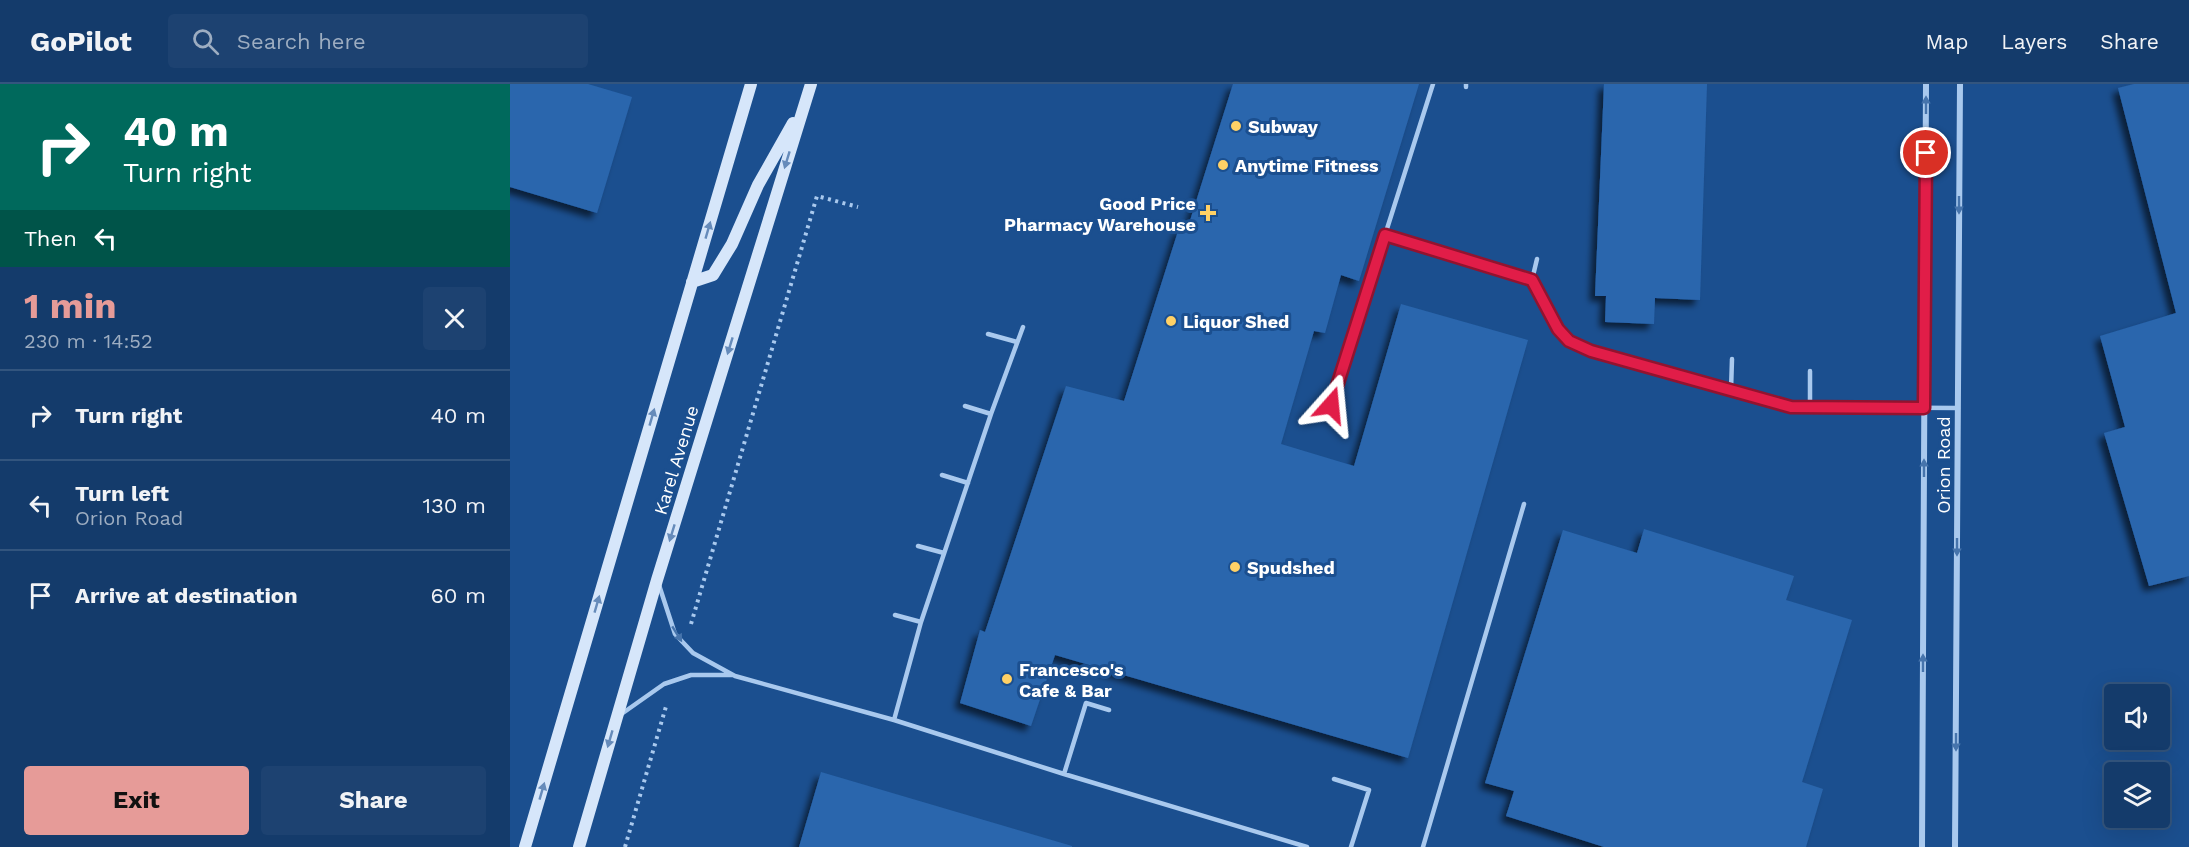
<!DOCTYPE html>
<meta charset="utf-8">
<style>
body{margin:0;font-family:"Work Sans",sans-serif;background:#1d4271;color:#f1f3f6;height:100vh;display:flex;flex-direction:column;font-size:22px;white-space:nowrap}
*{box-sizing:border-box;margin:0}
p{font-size:20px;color:#9dadc1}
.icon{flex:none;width:33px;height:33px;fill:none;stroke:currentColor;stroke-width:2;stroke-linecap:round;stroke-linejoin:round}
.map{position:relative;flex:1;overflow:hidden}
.details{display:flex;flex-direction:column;background:#143b6b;width:510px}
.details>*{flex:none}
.guide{background:#00695c;color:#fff;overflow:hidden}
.tools{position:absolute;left:1594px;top:600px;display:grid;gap:12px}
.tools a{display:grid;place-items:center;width:66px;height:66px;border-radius:6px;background:#143b6b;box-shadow:0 6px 24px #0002,0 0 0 2px #33557e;font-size:30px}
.pin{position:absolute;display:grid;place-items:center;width:51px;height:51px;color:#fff;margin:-26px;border:3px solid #fff;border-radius:50%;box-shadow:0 2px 6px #0007}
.me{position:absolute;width:66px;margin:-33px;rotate:18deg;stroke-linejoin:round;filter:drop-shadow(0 0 4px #0008)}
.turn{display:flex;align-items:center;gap:21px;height:126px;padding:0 24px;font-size:27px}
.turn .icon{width:78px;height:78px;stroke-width:2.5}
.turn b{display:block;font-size:42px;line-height:51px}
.then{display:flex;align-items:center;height:57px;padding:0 24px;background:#0003;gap:12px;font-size:22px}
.round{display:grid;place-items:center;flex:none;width:63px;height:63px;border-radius:6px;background:#1d4271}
.head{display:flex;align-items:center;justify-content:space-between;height:102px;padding:0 24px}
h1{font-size:36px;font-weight:700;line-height:45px;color:#e69b98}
.primary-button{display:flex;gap:12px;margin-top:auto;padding:12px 24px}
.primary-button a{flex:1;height:69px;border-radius:6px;background:#e69b98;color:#111;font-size:24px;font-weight:700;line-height:69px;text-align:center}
.primary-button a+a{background:#1d4271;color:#f1f3f6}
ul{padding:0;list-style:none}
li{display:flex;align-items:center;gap:18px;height:90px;padding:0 24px;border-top:2px solid #33557e}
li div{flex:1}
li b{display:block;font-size:22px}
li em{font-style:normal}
header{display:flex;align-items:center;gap:36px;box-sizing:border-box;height:84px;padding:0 30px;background:#143b6b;border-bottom:2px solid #33557e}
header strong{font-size:28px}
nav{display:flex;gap:33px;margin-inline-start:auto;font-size:21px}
.search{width:420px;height:54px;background:#1d4271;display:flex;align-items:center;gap:15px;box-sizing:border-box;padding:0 21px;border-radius:6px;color:#9dadc1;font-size:22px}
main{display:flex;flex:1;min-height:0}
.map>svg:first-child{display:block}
.building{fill:#2a66ad;filter:url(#shadow)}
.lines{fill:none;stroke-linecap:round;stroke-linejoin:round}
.path{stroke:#a9c9ee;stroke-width:4;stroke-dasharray:3 4.5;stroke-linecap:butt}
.service{stroke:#a9c9ee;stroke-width:4.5}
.minor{stroke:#a9c9ee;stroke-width:6}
.secondary{stroke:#d6e6fa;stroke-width:12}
.oneway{fill:#4674ac}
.oneway2{fill:#668bba}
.route-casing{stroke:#92132f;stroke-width:15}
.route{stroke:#e11d48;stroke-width:10}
.poi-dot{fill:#ffd166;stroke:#1b4f8f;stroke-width:2}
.labels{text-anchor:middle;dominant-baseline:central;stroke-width:6;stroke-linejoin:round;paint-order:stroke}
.poi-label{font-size:18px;font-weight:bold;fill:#fff;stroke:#1b4f8f;text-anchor:start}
.street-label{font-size:18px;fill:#fff;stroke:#1b4f8f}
</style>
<header>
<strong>GoPilot</strong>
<div class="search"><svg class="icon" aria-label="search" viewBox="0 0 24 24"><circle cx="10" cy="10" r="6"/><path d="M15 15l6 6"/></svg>Search here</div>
<nav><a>Map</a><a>Layers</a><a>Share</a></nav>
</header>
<main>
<section class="details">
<div class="guide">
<div class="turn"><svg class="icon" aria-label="right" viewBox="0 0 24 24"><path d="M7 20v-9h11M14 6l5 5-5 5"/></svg><div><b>40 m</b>Turn right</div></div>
<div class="then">Then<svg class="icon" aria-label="left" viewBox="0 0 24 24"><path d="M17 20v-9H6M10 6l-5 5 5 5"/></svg></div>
</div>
<div class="head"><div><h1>1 min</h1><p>230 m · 14:52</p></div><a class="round"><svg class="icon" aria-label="close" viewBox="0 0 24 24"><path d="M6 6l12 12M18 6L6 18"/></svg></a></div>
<ul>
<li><svg class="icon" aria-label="right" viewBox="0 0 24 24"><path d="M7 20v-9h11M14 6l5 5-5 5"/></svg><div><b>Turn right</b></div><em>40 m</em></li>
<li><svg class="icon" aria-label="left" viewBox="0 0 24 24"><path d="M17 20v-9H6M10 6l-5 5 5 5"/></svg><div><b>Turn left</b><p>Orion Road</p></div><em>130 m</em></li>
<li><svg class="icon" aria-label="arrive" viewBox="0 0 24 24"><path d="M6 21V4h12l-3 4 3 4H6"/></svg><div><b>Arrive at destination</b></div><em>60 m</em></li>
</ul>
<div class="primary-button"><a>Exit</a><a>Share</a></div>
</section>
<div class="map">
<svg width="1679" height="763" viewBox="0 0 1679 763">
<defs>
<filter id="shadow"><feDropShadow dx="-5.5" dy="5.5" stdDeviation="3" flood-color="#0009"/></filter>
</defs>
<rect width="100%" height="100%" fill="#1b4f8f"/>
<path class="building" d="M0 0H78L122 13 87 129 0 103Z
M723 0H909L849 197 831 191 815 249 804 247 771 360 844 382 891 220 1018 256 898 674 545 571 521 642 450 619 470 546 475 548 556 302 614 317 669 144 677 146Z
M1094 0H1197L1190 216 1145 214 1144 240 1095 238 1096 212H1085Z
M1624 0H1679V492L1639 502 1594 349 1615 343 1590 252 1666 229 1608 4Z
M1134 445 1284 492 1276 516 1342 536 1292 698 1313 705 1296 763H1094L996 732 1004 707 975 699 1053 446 1127 469Z
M311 688 562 762V763H289Z"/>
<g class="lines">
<path class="path" d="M181 540 307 112 348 123
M115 763 157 619"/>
<path class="service" d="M956 3V0
M875 151 1022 196 1048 245 1059 257 1081 267 1281 323 1448 324
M1022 196 1027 175
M478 250 507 258
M1221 306 1222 275
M821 321 923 0
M455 322 481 330
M1300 323V287
M432 391 458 399
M408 462 434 469
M149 501 165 550 183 569 225 592 384 636 554 690 797 763
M385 531 411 538
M110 631 154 600 181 591H223
M384 636 411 538 481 330 513 243
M554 690 576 619 599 626
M824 695 859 706 841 763
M913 763 1014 420"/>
<path class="minor" d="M1412 763 1416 0
M1445 763 1450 0"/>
<path class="secondary" d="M182 198 203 191 222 160 248 101 283 39
M15 763 241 0
M69 763 147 496 301 0"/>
</g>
<defs><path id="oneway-solid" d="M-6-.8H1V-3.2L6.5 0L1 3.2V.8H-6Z" transform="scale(1.5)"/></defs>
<g class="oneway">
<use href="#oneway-solid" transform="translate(1416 21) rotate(-90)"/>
<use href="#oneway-solid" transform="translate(1449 121) rotate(90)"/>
<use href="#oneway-solid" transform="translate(1414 384) rotate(-90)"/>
<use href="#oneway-solid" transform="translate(1447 463) rotate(90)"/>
<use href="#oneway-solid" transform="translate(167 550) rotate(58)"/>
<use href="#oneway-solid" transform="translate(1413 579) rotate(-90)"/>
<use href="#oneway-solid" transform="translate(1446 658) rotate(90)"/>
</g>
<g class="oneway2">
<use href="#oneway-solid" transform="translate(277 76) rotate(107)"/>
<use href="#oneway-solid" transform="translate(198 146) rotate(-74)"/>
<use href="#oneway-solid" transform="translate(220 262) rotate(107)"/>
<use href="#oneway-solid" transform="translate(142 333) rotate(-74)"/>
<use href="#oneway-solid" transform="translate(162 449) rotate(107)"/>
<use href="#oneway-solid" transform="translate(87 520) rotate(-74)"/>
<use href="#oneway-solid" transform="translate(100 655) rotate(106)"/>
<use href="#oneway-solid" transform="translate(32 707) rotate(-74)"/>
</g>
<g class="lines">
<defs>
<path id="route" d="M821 321 875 151 1022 196 1048 245 1059 257 1081 267 1281 323 1414 324 1416 69"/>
</defs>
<use href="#route" class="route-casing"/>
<use href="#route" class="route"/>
</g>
<g class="poi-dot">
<circle cx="726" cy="42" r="6"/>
<circle cx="713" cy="81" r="6"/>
<path d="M695 120h6v6h6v6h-6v6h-6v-6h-6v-6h6z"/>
<circle cx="661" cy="237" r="6"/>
<circle cx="725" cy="483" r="6"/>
<circle cx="497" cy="595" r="6"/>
</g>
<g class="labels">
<g class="poi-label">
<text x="738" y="42">Subway</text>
<text x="725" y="81">Anytime Fitness</text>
<text x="686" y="119" text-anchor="end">Good Price<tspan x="686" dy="21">Pharmacy Warehouse</tspan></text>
<text x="673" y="237">Liquor Shed</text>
<text x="737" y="483">Spudshed</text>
<text x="509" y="585">Francesco's<tspan x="509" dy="21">Cafe &amp; Bar</tspan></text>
</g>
<g class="street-label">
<text transform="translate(166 376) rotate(-73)">Karel Avenue</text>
<text transform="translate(1433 381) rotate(-90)">Orion Road</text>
</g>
</g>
</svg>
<div class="tools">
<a><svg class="icon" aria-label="sound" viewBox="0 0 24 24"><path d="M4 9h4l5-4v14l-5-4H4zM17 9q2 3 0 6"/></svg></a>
<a><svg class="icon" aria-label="layers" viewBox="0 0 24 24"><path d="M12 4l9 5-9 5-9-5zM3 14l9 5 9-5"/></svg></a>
</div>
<div class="pin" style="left:1416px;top:69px;background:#d93025"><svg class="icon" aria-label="arrive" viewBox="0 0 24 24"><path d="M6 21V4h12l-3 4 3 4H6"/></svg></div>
<svg class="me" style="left:821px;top:321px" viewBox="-20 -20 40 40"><path d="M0-17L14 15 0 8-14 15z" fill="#e11d48" stroke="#fff" stroke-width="4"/></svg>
</div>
</main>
